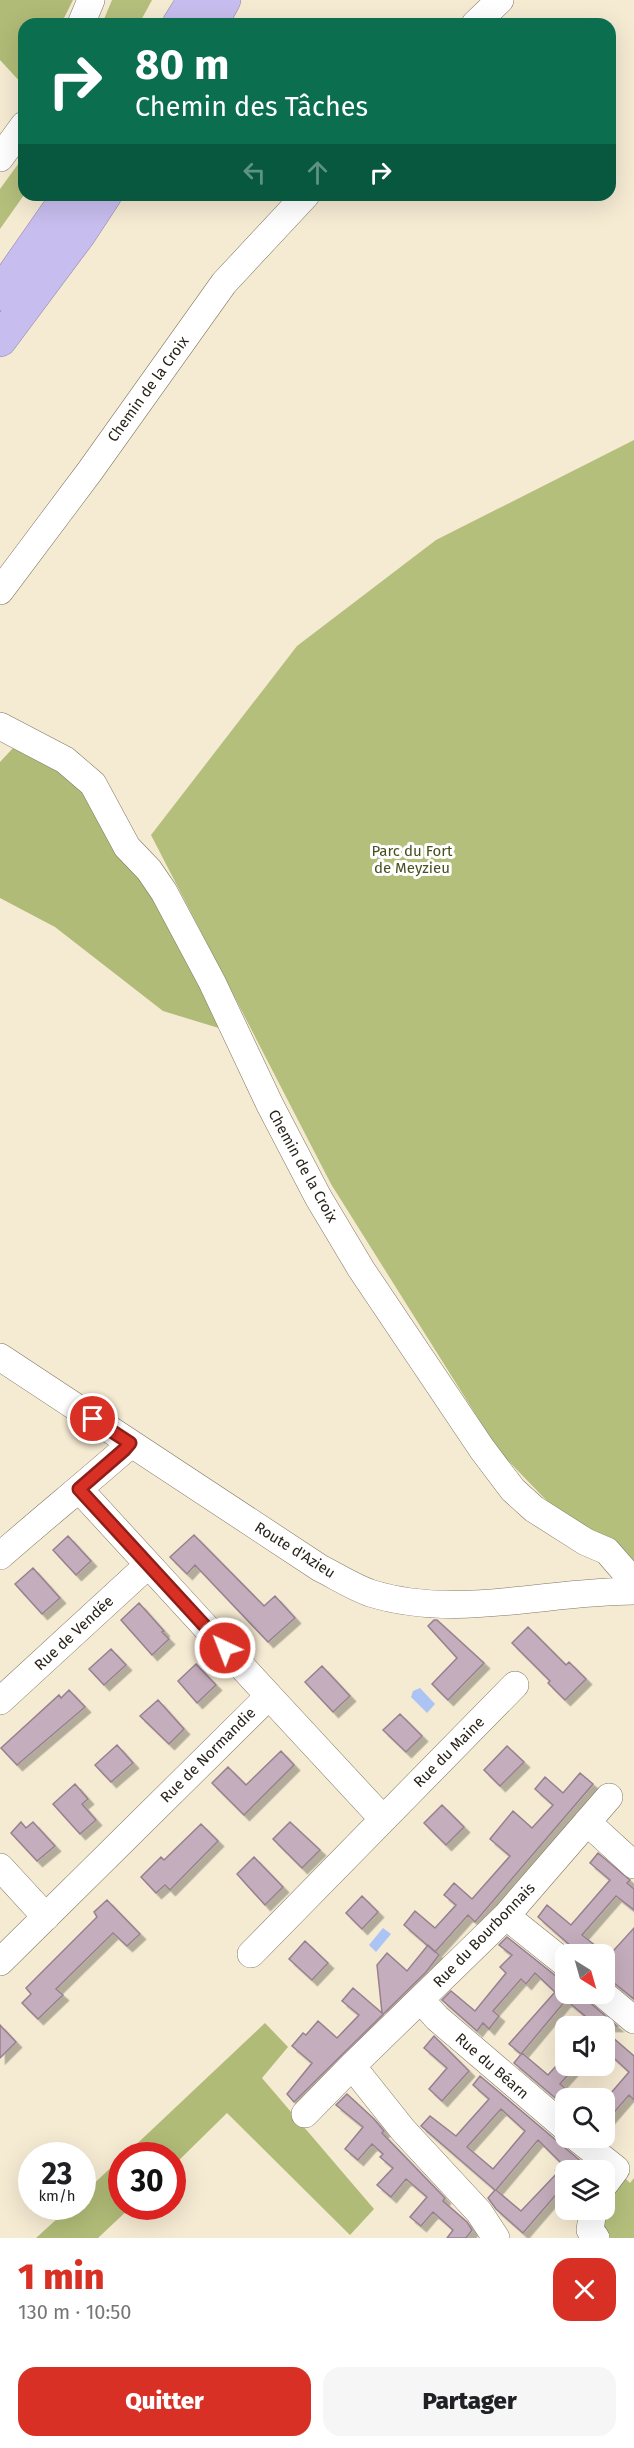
<!DOCTYPE html>
<html lang="fr">
<meta charset="utf-8">
<style>
body{margin:0;font-family:"Fira Sans",sans-serif;background:#f6f6f6;color:#202124;height:100vh;display:flex;flex-direction:column;font-size:22px;white-space:nowrap}
*{box-sizing:border-box;margin:0}
p{font-size:20px;color:#757577}
.icon{flex:none;width:33px;height:33px;fill:none;stroke:currentColor;stroke-width:2;stroke-linecap:round;stroke-linejoin:round}
.map{position:relative;height:2238px;overflow:hidden}
.details{display:flex;flex-direction:column;background:#fff;flex:1}
.details>*{flex:none}
.banner{position:absolute;left:18px;top:18px;width:598px;height:183px;border-radius:18px;box-shadow:0 6px 24px #0002;background:#0b6e4f;color:#fff;overflow:hidden}
.needle{width:39px;rotate:143deg}
.buttons{position:absolute;left:555px;top:1944px;display:grid;gap:12px}
.buttons a{display:grid;place-items:center;width:60px;height:60px;border-radius:12px;background:#fff;box-shadow:0 6px 24px #0002;font-size:30px}
.speed{position:absolute;left:18px;top:2142px;display:flex;gap:12px;font-size:30px;font-weight:700;text-align:center}
.speed>*{display:grid;place-content:center;width:78px;height:78px;border-radius:50%;background:#fff;box-shadow:0 6px 24px #0002;line-height:1}
.speed small{font-size:15px;font-weight:400}
.speed .limit{border:9px solid #d22;background:#fff;color:#111}
.pin{position:absolute;display:grid;place-items:center;width:51px;height:51px;color:#fff;margin:-26px;border:3px solid #fff;border-radius:50%;box-shadow:0 2px 6px #0007}
.me{position:absolute;width:66px;margin:-33px;rotate:317deg;stroke-linejoin:round;filter:drop-shadow(0 0 4px #0008)}
.turn{display:flex;align-items:center;gap:21px;height:126px;padding:0 18px;font-size:27px}
.turn .icon{width:78px;height:78px;stroke-width:2.5}
.turn b{display:block;font-size:42px;line-height:51px}
.lanes{display:flex;align-items:center;height:57px;padding:0 18px;background:#0003;justify-content:center;gap:30px;direction:ltr}
.lanes .off{opacity:.35}
.round{display:grid;place-items:center;flex:none;width:63px;height:63px;border-radius:18px;background:#f6f6f6}
.head{display:flex;align-items:center;justify-content:space-between;height:102px;padding:0 18px}
h1{font-size:36px;font-weight:800;line-height:45px;color:#d93025}
.action{display:flex;gap:12px;margin-top:auto;padding:12px 18px}
.action a{flex:1;height:69px;border-radius:18px;background:#d93025;color:#fff;font-size:24px;font-weight:800;line-height:69px;text-align:center}
.action a+a{background:#f6f6f6;color:#202124}
.map>svg:first-child{display:block}
.green{fill:#b4bf7c}
.forest{fill:#b0bb77}
.water{fill:#abc4f4}
.building{fill:#c4adbc;stroke:#97818f;stroke-width:1.5;fill-rule:evenodd;filter:url(#shadow)}
.lines{fill:none;stroke-linecap:round;stroke-linejoin:round}
.minor-casing{stroke:#817762;stroke-width:28}
.highway-casing{stroke:#8f87a4;stroke-width:34}
.minor{stroke:#fff;stroke-width:27}
.highway{stroke:#c7bdee;stroke-width:33}
.route-casing{stroke:#8d1f18;stroke-width:15}
.route{stroke:#d93025;stroke-width:10}
.labels{text-anchor:middle;dominant-baseline:central;stroke-width:6;stroke-linejoin:round;paint-order:stroke}
.street-label{font-size:15px;fill:#28241b;stroke:#fff}
.park-label{font-size:15px;fill:#49501e;stroke:#fff}
</style>
<div class="map">
<svg width="634" height="2238" viewBox="0 0 634 2238">
<defs>
<filter id="shadow"><feDropShadow dx="5.5" dy="5.5" stdDeviation="0" flood-color="#0004"/></filter>
</defs>
<rect width="100%" height="100%" fill="#f5ead2"/>
<path class="green" d="M112 0H152L139 24H102Z
M24 156V195L0 229V189Z
M634 440V1564L547 1501 498 1450 331 1184 151 835 297 646 436 540Z
M621 2174 630 2183 634 2178V2238H603L601 2231 612 2184Z"/>
<path class="forest" d="M0 0H73L61 24H24V86L0 60Z
M14 747 81 784 158 899 222 1029 163 1011 55 927 0 898V762Z
M265 2023 288 2047 262 2078 374 2209 350 2235 227 2113 173 2166 172 2156H124Z
M121 2158 122 2206 131 2207 98 2238H36L70 2207 82 2206 83 2194Z"/>
<path class="water" d="M420 1688 435 1704 427 1713 411 1697 413 1691Z
M383 1928 391 1934 376 1952 369 1945Z"/>
<path class="building" d="M194 1535 264 1606 275 1596 295 1618 268 1642 195 1565 187 1574 170 1557Z
M68 1536 91 1561 76 1575 53 1550Z
M33 1568 60 1598 42 1614 15 1584Z
M139 1603 164 1631 162 1632 169 1639 152 1655 121 1620Z
M434 1620H437L484 1663 448 1700 432 1684 457 1658 428 1626Z
M528 1627 566 1665 569 1662 586 1679 565 1700 548 1683 550 1681 512 1643Z
M111 1649 126 1665 104 1685 89 1669Z
M196 1664 216 1685 197 1703 178 1681Z
M322 1666 350 1696 333 1712 305 1682Z
M69 1690 85 1707 17 1765 1 1748 59 1695 61 1698Z
M158 1700 184 1729 169 1744 140 1716Z
M400 1714 422 1736 406 1752 383 1730Z
M117 1745 133 1763 111 1782 95 1765Z
M507 1746 524 1762 500 1786 484 1770Z
M281 1751 294 1765 244 1815 212 1783 228 1767 246 1785Z
M580 1773 593 1784 475 1922 468 1915 435 1952 404 1925 415 1911 435 1928 456 1905 444 1895 454 1883 472 1899 510 1856 490 1839 513 1811 532 1828 553 1805 535 1789 545 1777 563 1793Z
M75 1784 88 1799 82 1804 96 1820 80 1834 53 1804Z
M442 1805 464 1827 446 1845 424 1823Z
M21 1822 26 1828 33 1822 55 1846 37 1861 11 1833Z
M290 1822 320 1850 302 1868 273 1839Z
M201 1824 218 1841 170 1890 165 1885 156 1893 141 1877 161 1857 164 1860Z
M598 1853 630 1880 627 1883 634 1889V1910L616 1896 582 1935 606 1954H580L538 1917 547 1905 571 1925 610 1880 590 1863Z
M254 1857 283 1887 265 1905 237 1874Z
M362 1896 378 1912 362 1929 346 1913Z
M107 1900 140 1934 127 1946 113 1933 56 1989 63 1995 38 2019 22 2003 31 1994 26 1988 97 1917 94 1912Z
M634 1928V1999L604 1975V1961Z
M507 1937 556 1976 566 1980V1994H580L617 2026H597L566 2000 521 2054 509 2044 555 1992 535 1973 526 1984 521 1979 493 2011 499 2016 489 2029 483 2023 477 2031 442 2000 451 1991 475 2011 506 1973 500 1967 512 1955 499 1945Z
M305 1941 328 1963 312 1980 289 1959Z
M428 1945 439 1955 426 1972 294 2102 287 2094 312 2063 292 2046 303 2033 306 2035 318 2021 337 2038 359 2015 342 2001 353 1988 382 2013 377 1965 387 1953 407 1971Z
M0 2025 16 2042 0 2058Z
M604 2030 634 2056V2100L629 2095 604 2124V2101L629 2072 604 2049Z
M434 2036 469 2071 442 2101 429 2089 447 2068 424 2048Z
M522 2053 548 2075 556 2066H576L560 2084 566 2089V2107L514 2063Z
M480 2076 583 2163 576 2170H566V2183L523 2233 496 2209 488 2198 495 2190 421 2126 430 2116 456 2136 489 2099 473 2085ZM501 2109 525 2131 493 2169 467 2147ZM538 2140 562 2164 556 2170H560L521 2211 496 2190Z
M347 2094 374 2119 384 2131 382 2133 445 2198 443 2201 467 2222 472 2230 466 2238H447L453 2230 433 2212 421 2226 410 2217 427 2197 406 2179 391 2197 377 2185 393 2168 380 2157 383 2154 372 2144 358 2160 345 2149 363 2127 336 2105Z"/>
<g class="lines">
<defs>
<path id="minor" d="M81 24 91 0
M475 24 500 0
M0 158 24 125
M0 591 90 471 224 283 306 195
M0 726 65 760 93 784 127 847 149 870 164 892 212 982 270 1105 318 1197 361 1269 482 1449 513 1490 534 1509 586 1542 607 1551 626 1573 628 1591
M0 1357 320 1568C336 1576 353 1587 370 1593 456 1620 546 1591 634 1591
M0 1556C41 1520 83 1486 124 1450L130 1443
M269 1696 383 1819
M0 1701 148 1565
M587 1822 634 1865
M0 1867 46 1917
M506 1916 566 1964
M251 1954 515 1685
M0 1962 269 1696 79 1489
M603 1994 634 2020
M421 2000 437 2018 566 2128
M305 2114 352 2066
M577 2138 616 2169 604 2185
M593 2210 590 2230 596 2238
M496 2238 479 2212 403 2130 352 2066 506 1916 609 1797"/>
<path id="highway" d="M179 24 194 0
M211 24 224 0
M0 294 69 195
M0 340 80 233 105 195"/>
</defs>
<use href="#minor" class="minor-casing"/>
<use href="#highway" class="highway-casing"/>
<use href="#minor" class="minor"/>
<use href="#highway" class="highway"/>
</g>
<g class="lines">
<defs>
<path id="route" d="M93 1419 130 1443 124 1450 79 1489 225 1648"/>
</defs>
<use href="#route" class="route-casing"/>
<use href="#route" class="route"/>
</g>
<g class="labels">
<g class="street-label">
<text transform="translate(148 389) rotate(-54)">Chemin de la Croix</text>
<text transform="translate(303 1166) rotate(61)">Chemin de la Croix</text>
<text transform="translate(295 1550) rotate(32)">Route d'Azieu</text>
<text transform="translate(74 1633) rotate(-43)">Rue de Vendée</text>
<text transform="translate(449 1752) rotate(-45)">Rue du Maine</text>
<text transform="translate(208 1755) rotate(-45)">Rue de Normandie</text>
<text transform="translate(484 1935) rotate(-46)">Rue du Bourbonnais</text>
<text transform="translate(492 2066) rotate(41)">Rue du Béarn</text>
</g>
<g class="park-label">
<text x="412" y="851">Parc du Fort<tspan x="412" dy="17">de Meyzieu</tspan></text>
</g>
</g>
</svg>
<div class="buttons">
<a><svg class="needle" viewBox="-14 -14 28 28"><path d="M0-13l5 13h-10z" fill="#e53935"/><path d="M0 13l5-13h-10z" fill="#757577"/></svg></a>
<a><svg class="icon" aria-label="sound" viewBox="0 0 24 24"><path d="M4 9h4l5-4v14l-5-4H4zM17 9q2 3 0 6"/></svg></a>
<a><svg class="icon" aria-label="search" viewBox="0 0 24 24"><circle cx="10" cy="10" r="6"/><path d="M15 15l6 6"/></svg></a>
<a><svg class="icon" aria-label="layers" viewBox="0 0 24 24"><path d="M12 4l9 5-9 5-9-5zM3 14l9 5 9-5"/></svg></a>
</div>
<div class="speed"><div>23<small>km/h</small></div><div class="limit">30</div></div>
<div class="pin" style="left:93px;top:1419px;background:#d93025"><svg class="icon" aria-label="arrive" viewBox="0 0 24 24"><path d="M6 21V4h12l-3 4 3 4H6"/></svg></div>
<svg class="me" style="left:225px;top:1648px" viewBox="-20 -20 40 40"><circle r="17" fill="#d93025" stroke="#fff" stroke-width="3"/><path d="M0-11L8 9 0 5-8 9z" fill="#fff"/></svg>
<div class="banner">
<div class="turn"><svg class="icon" aria-label="right" viewBox="0 0 24 24"><path d="M7 20v-9h11M14 6l5 5-5 5"/></svg><div><b>80 m</b>Chemin des Tâches</div></div>
<div class="lanes"><svg class="icon off" aria-label="left" viewBox="0 0 24 24"><path d="M17 20v-9H6M10 6l-5 5 5 5"/></svg><svg class="icon off" aria-label="ahead" viewBox="0 0 24 24"><path d="M12 20V5M6 11l6-6 6 6"/></svg><svg class="icon" aria-label="right" viewBox="0 0 24 24"><path d="M7 20v-9h11M14 6l5 5-5 5"/></svg></div>
</div>
</div>
<section class="details">
<div class="head"><div><h1>1 min</h1><p>130 m · 10:50</p></div><a class="round" style="background:#d93025;color:#fff"><svg class="icon" aria-label="close" viewBox="0 0 24 24"><path d="M6 6l12 12M18 6L6 18"/></svg></a></div>
<div class="action"><a>Quitter</a><a>Partager</a></div>
</section>
